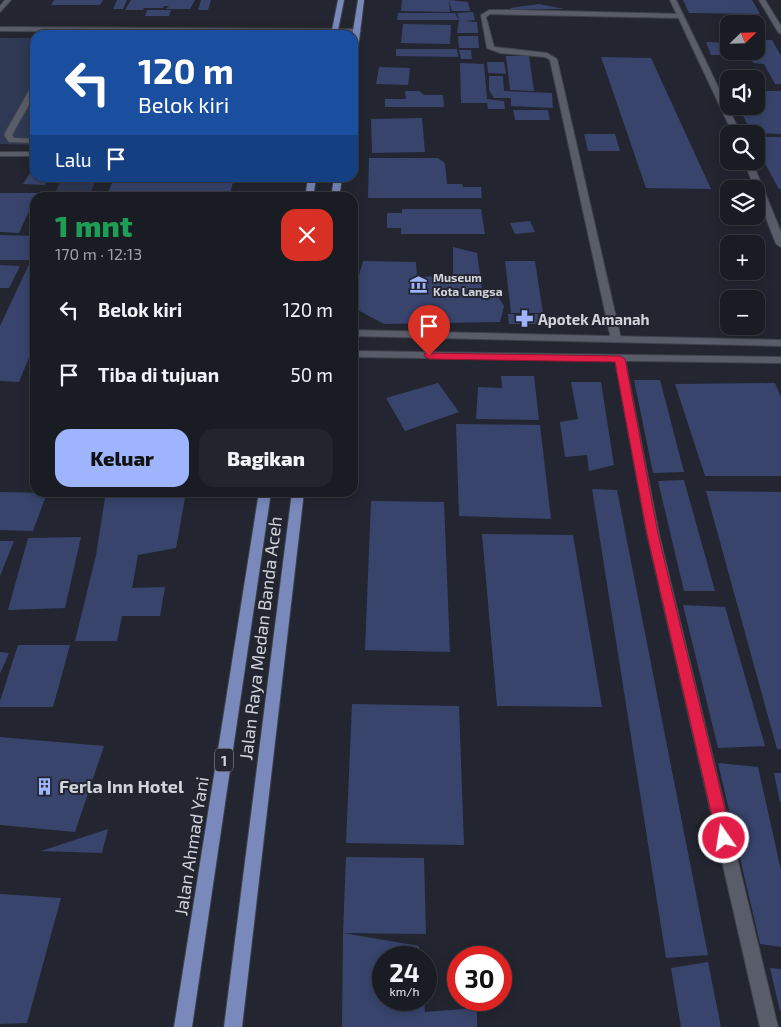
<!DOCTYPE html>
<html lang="id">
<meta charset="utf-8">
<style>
body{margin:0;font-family:"Exo 2",sans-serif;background:#23252c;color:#f1f3f6;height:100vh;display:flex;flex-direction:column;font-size:19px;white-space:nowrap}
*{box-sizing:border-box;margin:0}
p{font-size:16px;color:#9fa1a6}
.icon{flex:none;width:28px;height:28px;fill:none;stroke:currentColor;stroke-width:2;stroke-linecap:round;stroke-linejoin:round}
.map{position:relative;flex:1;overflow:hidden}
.sheet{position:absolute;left:30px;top:192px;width:328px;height:305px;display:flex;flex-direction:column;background:#1a1c24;border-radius:15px;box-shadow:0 2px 12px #0003,0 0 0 1px #383a41}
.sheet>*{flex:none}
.guide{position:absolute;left:30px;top:30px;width:328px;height:152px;border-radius:15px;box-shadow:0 2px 12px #0003,0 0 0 1px #383a41;background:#1a4fa0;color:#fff;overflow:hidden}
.needle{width:32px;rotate:67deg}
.tools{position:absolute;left:720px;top:15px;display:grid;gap:10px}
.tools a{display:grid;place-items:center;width:45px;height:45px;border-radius:10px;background:#1a1c24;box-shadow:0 2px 12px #0003,0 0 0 1px #383a41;font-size:25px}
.speed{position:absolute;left:372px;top:946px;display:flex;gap:10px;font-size:25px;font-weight:700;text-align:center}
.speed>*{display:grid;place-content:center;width:65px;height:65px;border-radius:50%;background:#1a1c24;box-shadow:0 2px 12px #0003,0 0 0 1px #383a41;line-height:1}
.speed small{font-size:12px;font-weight:400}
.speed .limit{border:8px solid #d22;background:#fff;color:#111}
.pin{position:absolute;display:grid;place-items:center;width:42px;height:42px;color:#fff;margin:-51px -21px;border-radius:50% 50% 50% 0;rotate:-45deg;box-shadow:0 0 5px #0007}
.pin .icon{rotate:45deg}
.me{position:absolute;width:55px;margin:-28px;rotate:347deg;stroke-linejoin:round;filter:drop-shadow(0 0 4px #0008)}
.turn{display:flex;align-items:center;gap:18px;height:105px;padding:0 25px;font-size:22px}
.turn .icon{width:65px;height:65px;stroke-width:2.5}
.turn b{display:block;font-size:35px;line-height:42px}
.then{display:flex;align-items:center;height:48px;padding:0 25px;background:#0003;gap:10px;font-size:19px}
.round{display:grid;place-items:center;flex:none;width:52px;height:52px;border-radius:15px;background:#23252c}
.headline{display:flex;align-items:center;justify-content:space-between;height:85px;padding:0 25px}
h1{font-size:30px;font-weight:800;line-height:38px;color:#1e9e55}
.button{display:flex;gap:10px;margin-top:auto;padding:10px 25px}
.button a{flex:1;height:58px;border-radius:15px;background:#9eb4fd;color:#111;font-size:20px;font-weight:800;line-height:58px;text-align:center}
.button a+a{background:#23252c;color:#f1f3f6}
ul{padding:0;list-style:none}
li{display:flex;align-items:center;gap:15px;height:65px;padding:0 25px}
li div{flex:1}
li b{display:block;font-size:19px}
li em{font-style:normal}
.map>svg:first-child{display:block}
.green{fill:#303954}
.building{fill:#38446c}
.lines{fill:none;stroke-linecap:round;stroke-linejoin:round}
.lane-casing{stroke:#3f424b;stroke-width:2}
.street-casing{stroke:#3f424b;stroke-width:2}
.secondary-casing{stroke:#3f424b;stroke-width:2}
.primary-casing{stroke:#3f424b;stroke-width:2}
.lane{fill:#595d69;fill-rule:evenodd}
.street{fill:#595d69;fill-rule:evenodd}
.secondary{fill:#595d69;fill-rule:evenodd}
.primary{fill:#7989bc;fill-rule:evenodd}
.route{fill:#e11d48;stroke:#92132f}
.labels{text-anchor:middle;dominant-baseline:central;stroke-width:4;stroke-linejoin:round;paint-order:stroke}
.far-poi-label{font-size:12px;font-weight:bold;fill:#d2d4db;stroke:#232630;text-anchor:start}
.shield{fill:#232630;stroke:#9ea0a8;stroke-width:1}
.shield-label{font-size:14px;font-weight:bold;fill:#d2d4db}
.poi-label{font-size:15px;font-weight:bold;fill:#d2d4db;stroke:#232630;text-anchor:start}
.near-street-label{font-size:18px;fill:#d2d4db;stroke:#232630}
.near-poi-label{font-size:18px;font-weight:bold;fill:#d2d4db;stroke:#232630;text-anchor:start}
</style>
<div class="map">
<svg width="781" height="1027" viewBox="0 0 781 1027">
<rect width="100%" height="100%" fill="#232630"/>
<path class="green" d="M0 38H35V145L0 144Z
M61 180 96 181 88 197H53Z"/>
<path class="building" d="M54 0H103L100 5H51Z
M117 0H127L123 9H113Z
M131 0H195L190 9H166L169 6H164L163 8H144L143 10H125Z
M201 0H211L208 10H198Z
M402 0H449L450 12 401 11Z
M449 0 468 2 470 11H452Z
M683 0H752L760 14 689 13Z
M539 4 564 9H525L514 11 510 8Z
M147 10H171L169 16H145Z
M473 12 475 20 465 21 477 22 478 33H457L459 20 457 13Z
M398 13H455L459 20H397Z
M403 24 451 25 450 44 401 43Z
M458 36H478L479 48H459Z
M756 40H772L781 56V84H775L764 64 753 63 749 55H711L706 42 729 43V51H756Z
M396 49H457L458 57 396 56Z
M459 50H471L472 59H461Z
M506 56H529L534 91 510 90Z
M601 57 651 58 711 189 646 188Z
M487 62H504L506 74 488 73Z
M460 63 484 64 487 99 504 101 505 109H488L487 103H461Z
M379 67 410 68 408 85 376 84Z
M489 76H503L504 91 552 93 553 108 511 106V98H494L489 90Z
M405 91H419L424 95H443L444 107H385V99H406Z
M756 91H781V134L752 133 738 106H756Z
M513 110H548L550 120H515Z
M422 118 425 152 372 153 371 119Z
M584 134H615L620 151H588Z
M756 137H781V189H779L756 147Z
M369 158H438L445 163 447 184H462L463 187H481L482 198H368Z
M30 173H35V178H49L45 185 23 184Z
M114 178 158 179 234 178 229 198H106Z
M0 193H39L35 198 19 233 0 232Z
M402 209H481L485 234H401V228H387V213H402Z
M530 221 535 232 515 234 510 223Z
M0 235 35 236V343L19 382 0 381V326L31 260H0Z
M453 247 477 253 482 289 495 292 504 306 500 322 384 324 352 307V299L363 261 416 262 417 277 453 276Z
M505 261H535L543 313H511Z
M0 265 20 266 9 288H0Z
M508 314H538L539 324H509Z
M501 376H534L539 420 476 419 478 387 502 388Z
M634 380H660L684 472 653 473Z
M571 382H601L614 465 589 471 587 455 565 457 560 422 578 419Z
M438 383 459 412 405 431 386 398Z
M775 383 781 397V476H705L675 384Z
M456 424 540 425 551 519 459 516Z
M684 480 715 591H684L658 481Z
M592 489 617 490 708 955 666 958Z
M706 491 781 492V749H777Z
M0 492 47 493 33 531 0 530Z
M106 492H186L176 548 138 555 132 588 165 587 160 616H122L117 641H75L96 555Z
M371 501 444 502 450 652 365 650Z
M482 534 573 535 602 707 497 706Z
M81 537 65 608 8 610 28 538Z
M0 541H14L0 576Z
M683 605 725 607 765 746 718 748Z
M18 645H70L53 707H0V701Z
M0 652 9 653 0 674Z
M352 704 459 706 464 845 346 843Z
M0 737 104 746 75 832 0 825Z
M718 763 758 767 781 870V947L760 944Z
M774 773H781V802H780Z
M108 829 102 853 41 851Z
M346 857 424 858 426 934 343 933Z
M0 894 61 898 27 1023 0 1024Z
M343 933 419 946 420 958H384V1000H424L425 1012 477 1008V1027H342Z
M708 962 721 1027H681L671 968Z
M770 968 781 969V1011H780Z"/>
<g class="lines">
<defs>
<path id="lane" d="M32 85H35V94L12 135 14 138 35 139V143L9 142 4 135Z"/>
<path id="street" d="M5 0H11L0 12V6Z
M759 0H765L781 26V34L778 32Z
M516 10 680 14 683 16 680 18 490 14 486 17 494 47 547 53 557 59 621 339 620 341 616 342 611 339 550 60 545 57 500 53 487 48 481 15 489 10Z
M0 27 358 29 361 31 358 33 0 31Z
M0 152H35V156H0Z
M620 356 625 359 659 534 778 1027H760L647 534 615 359Z"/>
<path id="secondary" d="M670 0H676L741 134H733Z
M744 161H752L781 232V247L776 244Z
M352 330 781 340V346L352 336Z
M352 351 781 357V363L352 357Z"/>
<path id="primary" d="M338 0H344L337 35H331Z
M358 0H364L356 65 352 67V37Z
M308 178H316L313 198H305Z
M334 178H342L339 198H331Z
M259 492H271L192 1027H174Z
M292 492H304L242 1027H224Z"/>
</defs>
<use href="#lane" class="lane-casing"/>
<use href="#street" class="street-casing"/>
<use href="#secondary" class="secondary-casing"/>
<use href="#primary" class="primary-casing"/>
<use href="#lane" class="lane"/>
<use href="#street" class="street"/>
<use href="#secondary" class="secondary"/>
<use href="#primary" class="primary"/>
</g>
<path class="route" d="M425 353 620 356 625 359 658 534 732 838 730 843 724 845 719 843 717 838 647 534 615 362 429 359 424 356Z"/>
<defs>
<symbol id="museum-bare" viewBox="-9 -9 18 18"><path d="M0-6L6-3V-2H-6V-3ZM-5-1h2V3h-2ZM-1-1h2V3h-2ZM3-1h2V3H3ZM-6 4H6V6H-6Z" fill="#9eb4fd" stroke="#232630" stroke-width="2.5" paint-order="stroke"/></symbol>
<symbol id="pharmacy-bare" viewBox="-9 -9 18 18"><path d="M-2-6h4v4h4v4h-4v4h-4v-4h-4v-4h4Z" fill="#9eb4fd" stroke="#232630" stroke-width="2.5" paint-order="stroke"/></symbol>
<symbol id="building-bare" viewBox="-9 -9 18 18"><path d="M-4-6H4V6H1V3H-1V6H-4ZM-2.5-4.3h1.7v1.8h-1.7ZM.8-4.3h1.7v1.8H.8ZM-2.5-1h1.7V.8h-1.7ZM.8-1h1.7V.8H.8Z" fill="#9eb4fd" stroke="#232630" stroke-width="2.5" paint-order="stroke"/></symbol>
</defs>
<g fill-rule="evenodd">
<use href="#museum-bare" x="406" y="272" width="25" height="25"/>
<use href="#pharmacy-bare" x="512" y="306" width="25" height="25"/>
<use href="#building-bare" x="32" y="774" width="25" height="25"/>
</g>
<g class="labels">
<g class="far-poi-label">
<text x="433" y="277">Museum<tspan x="433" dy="14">Kota Langsa</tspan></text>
</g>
<rect class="shield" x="215" y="748.5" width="18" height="23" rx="4"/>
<g class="shield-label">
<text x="224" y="760">1</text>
</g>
<g class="poi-label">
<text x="538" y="319">Apotek Amanah</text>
</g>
<g class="near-street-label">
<text transform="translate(260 638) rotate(-83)">Jalan Raya Medan Banda Aceh</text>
<text transform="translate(191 846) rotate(-81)">Jalan Ahmad Yani</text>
</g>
<g class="near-poi-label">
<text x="59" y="786">Ferla Inn Hotel</text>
</g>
</g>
</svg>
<div class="tools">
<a><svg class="needle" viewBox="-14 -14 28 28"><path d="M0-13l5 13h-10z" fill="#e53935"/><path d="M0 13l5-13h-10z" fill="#9fa1a6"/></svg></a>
<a><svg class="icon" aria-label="sound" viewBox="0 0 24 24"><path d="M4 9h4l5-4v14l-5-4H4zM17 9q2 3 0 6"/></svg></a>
<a><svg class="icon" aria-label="search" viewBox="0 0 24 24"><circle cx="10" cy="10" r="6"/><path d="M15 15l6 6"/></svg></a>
<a><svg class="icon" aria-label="layers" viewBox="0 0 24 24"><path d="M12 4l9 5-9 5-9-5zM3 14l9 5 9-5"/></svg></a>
<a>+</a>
<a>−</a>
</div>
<div class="speed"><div>24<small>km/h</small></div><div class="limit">30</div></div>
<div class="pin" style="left:429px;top:356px;background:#d93025"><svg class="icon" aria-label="arrive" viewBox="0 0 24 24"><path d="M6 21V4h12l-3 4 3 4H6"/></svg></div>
<svg class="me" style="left:724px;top:838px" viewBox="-20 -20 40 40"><circle r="17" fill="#e11d48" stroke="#fff" stroke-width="3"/><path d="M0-11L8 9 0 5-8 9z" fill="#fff"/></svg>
<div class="guide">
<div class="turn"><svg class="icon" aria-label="left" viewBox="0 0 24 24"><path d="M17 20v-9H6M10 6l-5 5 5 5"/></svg><div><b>120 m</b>Belok kiri</div></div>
<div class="then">Lalu<svg class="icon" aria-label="arrive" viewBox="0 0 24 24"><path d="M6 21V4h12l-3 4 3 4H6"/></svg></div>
</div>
<section class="sheet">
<div class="headline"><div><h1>1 mnt</h1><p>170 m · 12:13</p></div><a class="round" style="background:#d93025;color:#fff"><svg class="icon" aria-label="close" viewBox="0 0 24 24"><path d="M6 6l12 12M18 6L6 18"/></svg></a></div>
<ul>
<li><svg class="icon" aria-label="left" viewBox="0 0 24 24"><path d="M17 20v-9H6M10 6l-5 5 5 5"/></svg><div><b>Belok kiri</b></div><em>120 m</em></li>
<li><svg class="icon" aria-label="arrive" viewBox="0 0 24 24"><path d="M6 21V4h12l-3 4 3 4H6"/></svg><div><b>Tiba di tujuan</b></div><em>50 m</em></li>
</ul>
<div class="button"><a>Keluar</a><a>Bagikan</a></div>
</section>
</div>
